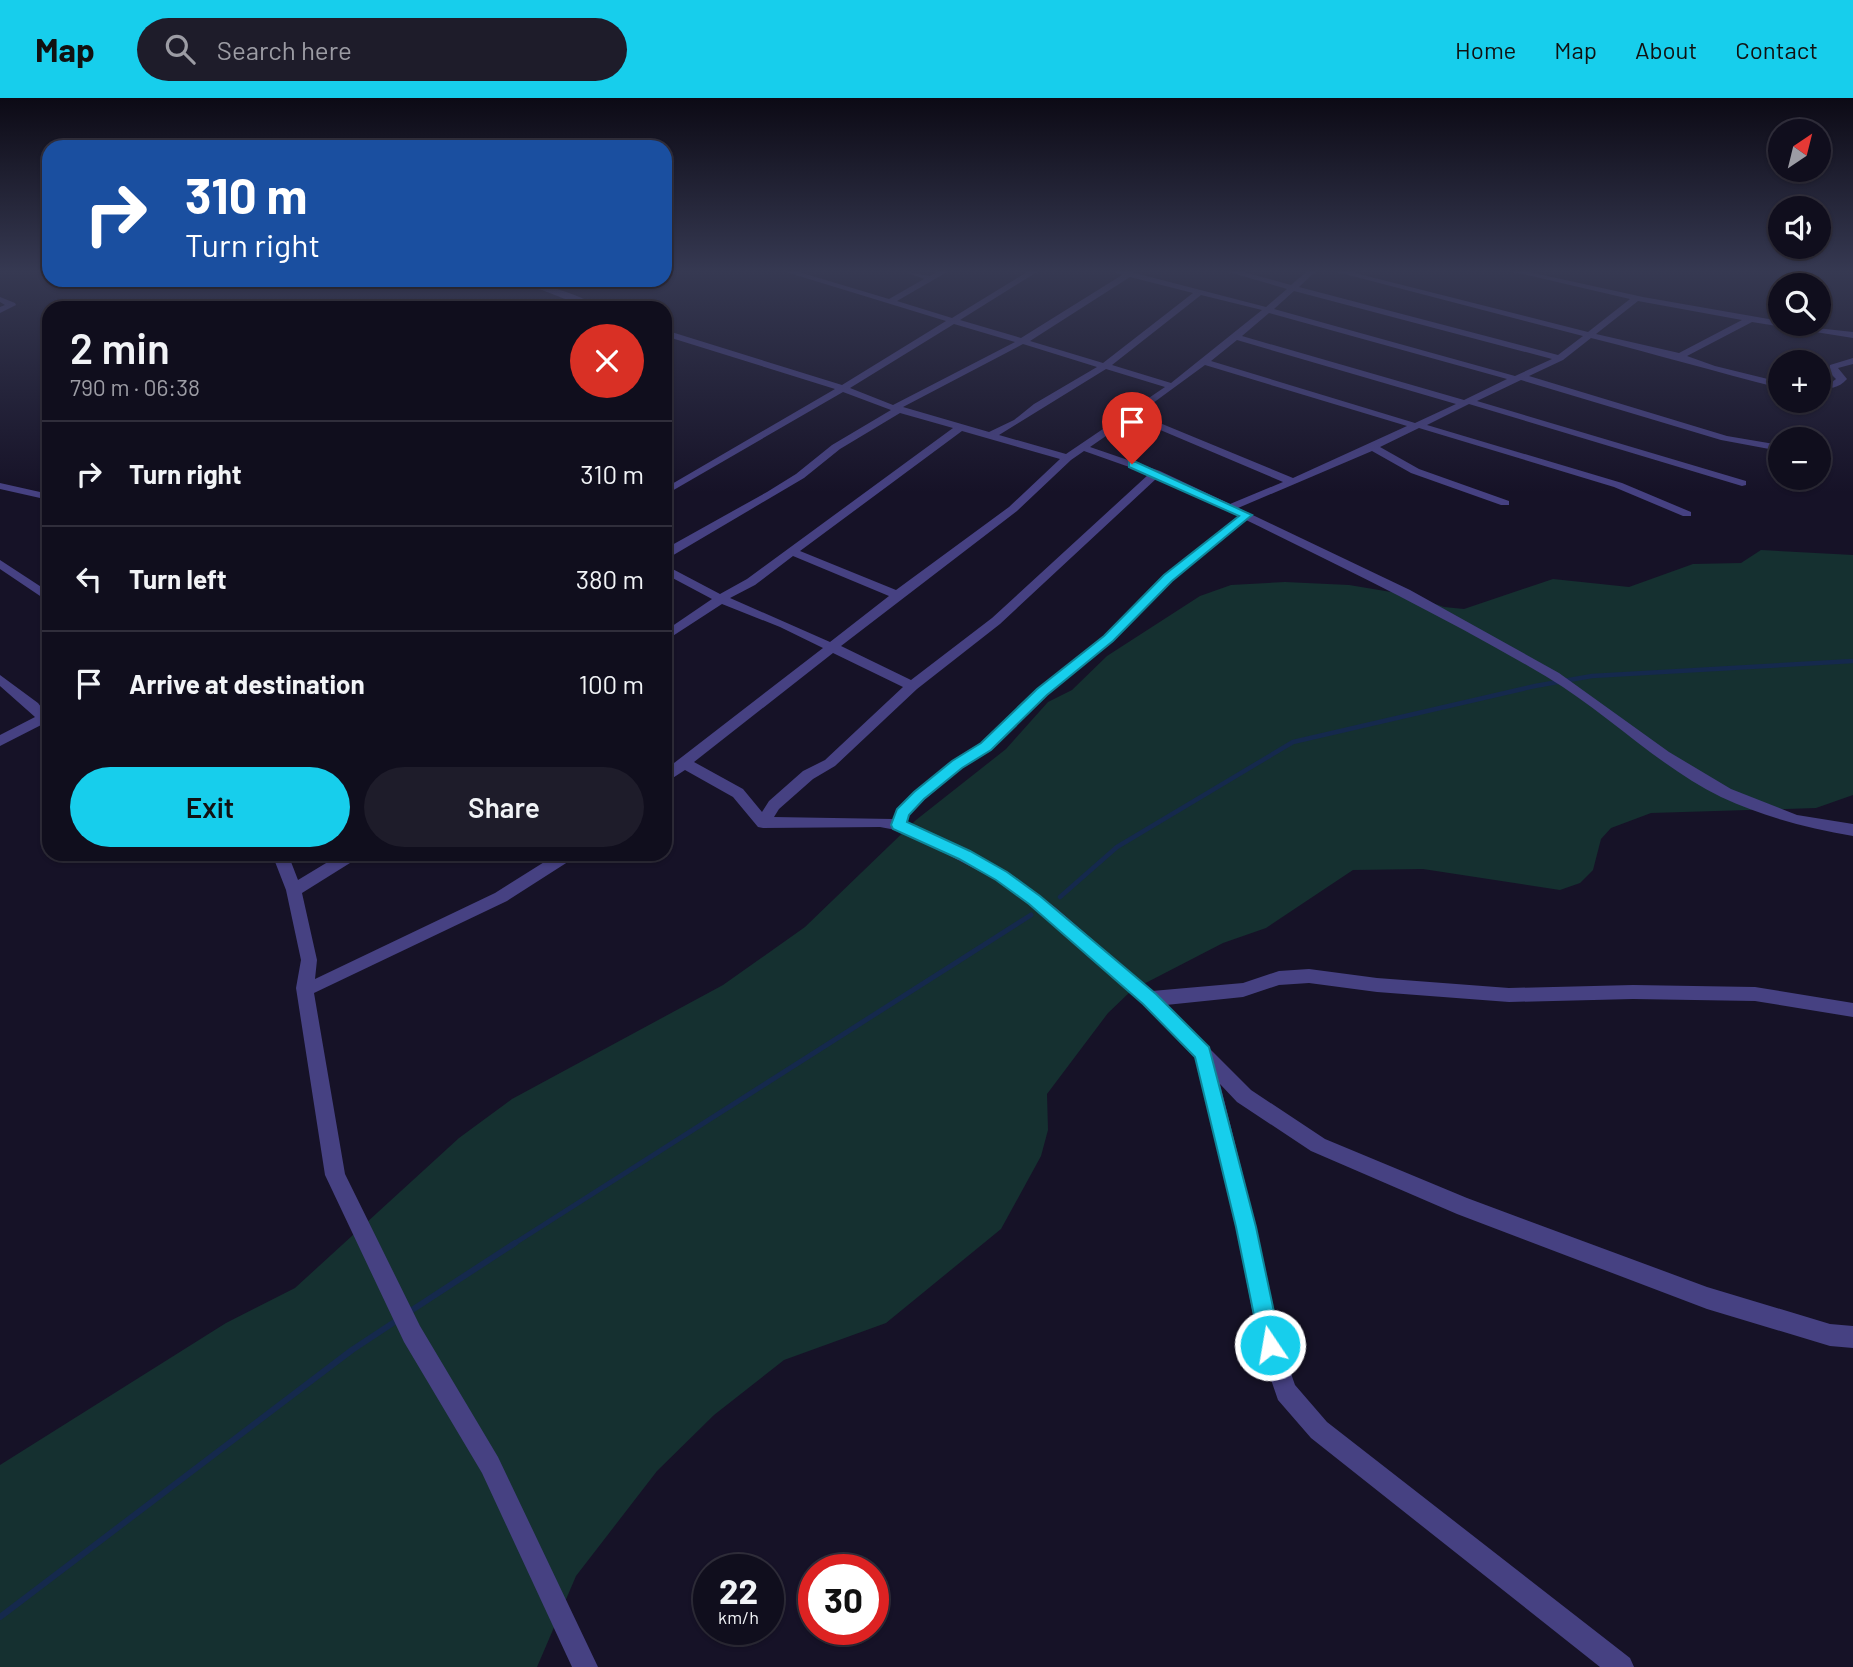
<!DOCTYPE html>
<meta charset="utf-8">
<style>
body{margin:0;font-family:Barlow,sans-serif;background:#1e1c2a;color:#f1f3f6;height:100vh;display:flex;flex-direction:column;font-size:26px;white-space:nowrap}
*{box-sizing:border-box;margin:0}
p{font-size:23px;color:#9c9ca4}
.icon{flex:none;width:38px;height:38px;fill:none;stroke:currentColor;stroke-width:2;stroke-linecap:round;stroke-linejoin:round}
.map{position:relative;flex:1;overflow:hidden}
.details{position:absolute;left:42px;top:203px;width:630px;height:560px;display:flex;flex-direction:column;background:#100e1d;border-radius:21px;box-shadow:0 2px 5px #0004,0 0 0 2px #302e3b}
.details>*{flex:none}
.banner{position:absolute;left:42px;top:42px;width:630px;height:147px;border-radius:21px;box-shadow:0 2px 5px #0004,0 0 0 2px #302e3b;background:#1a4fa0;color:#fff;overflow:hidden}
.needle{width:46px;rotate:35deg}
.fabs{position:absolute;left:1768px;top:21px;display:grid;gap:14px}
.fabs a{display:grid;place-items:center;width:63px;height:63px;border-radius:50%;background:#100e1d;box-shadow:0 2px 5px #0004,0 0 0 2px #302e3b;font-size:35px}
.speed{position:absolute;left:693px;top:1456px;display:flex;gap:14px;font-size:35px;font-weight:700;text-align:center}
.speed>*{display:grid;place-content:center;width:91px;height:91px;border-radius:50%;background:#100e1d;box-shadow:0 2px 5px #0004,0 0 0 2px #302e3b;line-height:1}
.speed small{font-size:18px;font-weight:400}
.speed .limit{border:10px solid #d22;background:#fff;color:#111}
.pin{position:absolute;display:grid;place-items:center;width:60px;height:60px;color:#fff;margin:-72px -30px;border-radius:50% 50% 50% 0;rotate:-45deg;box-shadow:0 0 7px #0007}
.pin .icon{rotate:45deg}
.me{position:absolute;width:77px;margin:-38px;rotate:348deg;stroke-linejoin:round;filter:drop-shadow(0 0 5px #0008)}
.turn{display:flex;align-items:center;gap:24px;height:147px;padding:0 28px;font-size:32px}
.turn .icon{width:91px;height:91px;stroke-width:2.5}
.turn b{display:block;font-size:49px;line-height:60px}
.round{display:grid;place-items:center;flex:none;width:74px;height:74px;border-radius:37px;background:#1e1c2a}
.overview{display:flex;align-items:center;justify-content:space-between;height:119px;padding:0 28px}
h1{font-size:42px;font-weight:600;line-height:52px}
.primary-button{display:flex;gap:14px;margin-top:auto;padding:14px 28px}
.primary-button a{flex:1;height:80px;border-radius:42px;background:#17ceec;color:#111;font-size:28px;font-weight:600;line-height:80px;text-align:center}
.primary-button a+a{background:#1e1c2a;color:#f1f3f6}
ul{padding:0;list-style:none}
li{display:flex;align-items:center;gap:21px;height:105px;padding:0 28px;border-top:2px solid #302e3b}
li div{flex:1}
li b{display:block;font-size:26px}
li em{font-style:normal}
header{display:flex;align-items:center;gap:42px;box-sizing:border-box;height:98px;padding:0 35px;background:#17ceec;color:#111}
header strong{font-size:33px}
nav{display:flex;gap:38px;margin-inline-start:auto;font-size:24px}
.search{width:490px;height:63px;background:#1e1c2a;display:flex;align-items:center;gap:18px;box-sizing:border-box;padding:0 24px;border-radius:38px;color:#9c9ca4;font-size:26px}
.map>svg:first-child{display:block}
.green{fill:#153030}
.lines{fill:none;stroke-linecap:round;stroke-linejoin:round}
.stream-far2{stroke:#15294d;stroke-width:4.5}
.stream-far1{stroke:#15294d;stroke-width:5}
.stream{stroke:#15294d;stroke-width:6}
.minor{fill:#464182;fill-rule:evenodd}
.route{fill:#17ceec;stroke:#0f8699;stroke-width:2}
</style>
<header>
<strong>Map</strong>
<div class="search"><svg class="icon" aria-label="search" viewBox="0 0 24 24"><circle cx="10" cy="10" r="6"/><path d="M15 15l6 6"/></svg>Search here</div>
<nav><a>Home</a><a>Map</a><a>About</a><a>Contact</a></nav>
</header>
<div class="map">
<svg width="1853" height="1569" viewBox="0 0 1853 1569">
<rect width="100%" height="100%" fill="#161227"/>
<path class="green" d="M1761 452 1853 457V697L1816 710 1651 715 1611 730 1601 741 1593 772 1580 785 1560 792 1423 771 1353 772 1266 830 1223 845 1132 892 1108 915 1047 996 1048 1032 1041 1058 1001 1131 886 1225 784 1262 714 1317 657 1373 576 1478 537 1569H0V1367L226 1225 295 1190 459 1040 512 1001 723 887 805 829 916 722 1006 651 1048 604 1072 592 1107 558 1200 498 1231 487 1285 484 1349 487 1409 497 1444 509 1464 511 1553 481 1629 489 1693 466 1741 465Z"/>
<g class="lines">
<path class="stream-far2" d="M1060 799 1117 749 1293 644 1535 588 1592 578 1853 563"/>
<path class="stream-far1" d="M512 1147 1031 817"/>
<path class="stream" d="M409 1214 515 1145
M0 1519 352 1252 399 1221"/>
<path class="minor" d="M786 174H799L889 201 924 181 906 174 930 178 937 174H947L897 203 952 220 1027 174H1037L960 222 1021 240 1122 177 1116 174H1131L1266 209 1287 191 1229 174H1243L1291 187 1306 174H1315L1299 189 1558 257 1583 238 1337 174H1351L1588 234 1630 201 1514 174H1529L1643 199 1780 223V226L1853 234V240L1752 224 1687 258 1715 268 1780 284V290C1716 274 1655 256 1591 240L1563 262 1529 278 1727 338 1780 347V353L1721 342 1521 282 1477 303 1746 383V387L1742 388 1469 306 1427 327 1622 385 1691 414V418H1683L1614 389 1419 330 1380 349 1419 371 1509 403V407H1501L1411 375 1372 353 1238 410 1410 492 1559 575 1669 654 1731 691 1797 717 1853 726V738C1807 730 1764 719 1721 699 1658 668 1607 615 1547 579 1449 521 1348 472 1246 422L1172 483 1113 543 1047 597 991 651 962 670 924 702 909 717 907 724 1008 774 1056 810 1152 893 1243 885 1279 873 1309 871 1377 880 1509 890 1633 887 1755 889 1853 905V919L1755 903 1633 901 1509 904 1377 894 1309 885 1279 887 1243 899 1166 907 1251 992 1325 1041 1467 1100 1707 1189 1830 1226 1853 1228V1250L1830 1248 1707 1211 1457 1116 1311 1053 1237 1004 1220 986 1256 1129 1281 1247 1295 1287 1327 1324 1630 1560 1634 1569H1600L1311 1340 1278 1302 1259 1247 1236 1129 1196 961 1143 906 1044 818 996 782 924 744 896 732 880 729 763 730 758 729 733 699 685 672 665 685V672L823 550 780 529 722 506 665 543V533L712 501 665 476V467L720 496 747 481 953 330 900 315 840 351 804 380 665 462V453L672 447 767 394 796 376 832 347 891 312 843 294 665 397V390L835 291 665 238V232L842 287 946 223ZM1130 179 1193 195 1103 265 1030 243ZM1294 193 1552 261 1515 278 1274 211ZM1201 197 1262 212 1171 285 1112 267ZM1638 203 1742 222 1679 255 1596 236ZM1269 215 1507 281 1464 302 1242 238ZM954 226 1015 244 893 307 850 290ZM1237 242 1456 306 1415 325 1211 263ZM1023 246 1097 269 1034 306 1014 322 989 334 903 309ZM1205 267 1407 328 1293 380 1138 316ZM1106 271 1165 289 1066 356 999 337ZM1132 320 1283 384 1230 406 1160 373 1090 349ZM962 333 1060 361 1009 409 896 492 800 453ZM1084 353 1149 376 992 520 911 582 841 548 1017 413 1071 362ZM1157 380 1238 418 1164 477 1105 537 1037 591 981 645 952 664 914 694 897 711 893 721 774 719 779 711 813 681 835 668 917 591 1000 526ZM793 458 889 498 830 544 730 500 755 487ZM833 555 903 589 825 662 803 673 769 703 762 714 743 691 694 664Z
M503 182C532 182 576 194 600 210H588L542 192Z
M0 199 15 205 16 207 0 215V209L5 207 0 204Z
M1853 260V266L1838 270 1847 281C1838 291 1830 290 1818 291V285L1832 284 1836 281 1829 274 1830 267Z
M0 385 49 396V402L0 391Z
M0 462 49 494V504L0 471Z
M0 577 38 605 45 614 49 612V623L0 648V637L35 619 0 588Z
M272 756H288L298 782 341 756H361L358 760 302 795 317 862 315 881 495 795 557 756H577L574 760 507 803 314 895 345 1076 420 1228 498 1359 598 1569H572L482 1375 404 1244 325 1077 296 890 301 862 286 792Z"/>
</g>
<linearGradient id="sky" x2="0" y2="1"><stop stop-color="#0c0a15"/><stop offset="0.44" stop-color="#363952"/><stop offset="1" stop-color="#363952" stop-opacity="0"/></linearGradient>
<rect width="1853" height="394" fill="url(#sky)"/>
<path class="route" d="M1129 364H1136L1252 417 1172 483 1113 543 1047 597 991 652 962 670 924 701 909 717 907 724 970 753 1007 774 1040 798 1156 896 1209 949 1256 1129 1281 1247 1278 1254 1270 1258 1263 1254 1260 1247 1236 1129 1195 959 1143 906 1029 806 996 782 959 761 893 731 891 727 897 711 914 694 952 663 981 645 1037 591 1104 538 1164 477 1239 418 1129 369Z"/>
</svg>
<div class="fabs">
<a><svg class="needle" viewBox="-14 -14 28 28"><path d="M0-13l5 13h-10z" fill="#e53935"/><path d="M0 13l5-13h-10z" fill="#9c9ca4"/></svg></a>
<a><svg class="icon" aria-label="sound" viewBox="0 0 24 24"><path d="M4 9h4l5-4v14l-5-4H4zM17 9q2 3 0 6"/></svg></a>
<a><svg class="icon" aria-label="search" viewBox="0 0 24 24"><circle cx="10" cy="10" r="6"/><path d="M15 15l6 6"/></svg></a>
<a>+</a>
<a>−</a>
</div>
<div class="speed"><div>22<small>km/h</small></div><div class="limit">30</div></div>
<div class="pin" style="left:1132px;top:366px;background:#d93025"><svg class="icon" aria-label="arrive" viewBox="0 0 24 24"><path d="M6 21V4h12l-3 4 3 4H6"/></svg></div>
<svg class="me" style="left:1270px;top:1247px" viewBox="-20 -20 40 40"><circle r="17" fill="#17ceec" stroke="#fff" stroke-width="3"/><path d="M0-11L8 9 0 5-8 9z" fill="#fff"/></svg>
<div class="banner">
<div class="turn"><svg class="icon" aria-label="right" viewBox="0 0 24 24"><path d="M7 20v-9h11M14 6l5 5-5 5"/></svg><div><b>310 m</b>Turn right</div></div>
</div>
<section class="details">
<div class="overview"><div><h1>2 min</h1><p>790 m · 06:38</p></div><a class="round" style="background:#d93025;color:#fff"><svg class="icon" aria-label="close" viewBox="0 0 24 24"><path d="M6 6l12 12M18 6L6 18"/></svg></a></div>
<ul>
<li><svg class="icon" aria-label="right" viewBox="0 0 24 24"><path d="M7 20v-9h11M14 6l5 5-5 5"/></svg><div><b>Turn right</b></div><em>310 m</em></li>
<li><svg class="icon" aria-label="left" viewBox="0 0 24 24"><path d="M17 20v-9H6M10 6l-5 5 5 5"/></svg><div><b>Turn left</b></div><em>380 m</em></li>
<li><svg class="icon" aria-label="arrive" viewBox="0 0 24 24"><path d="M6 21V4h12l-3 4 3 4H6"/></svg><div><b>Arrive at destination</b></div><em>100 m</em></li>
</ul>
<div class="primary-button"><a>Exit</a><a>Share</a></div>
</section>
</div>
